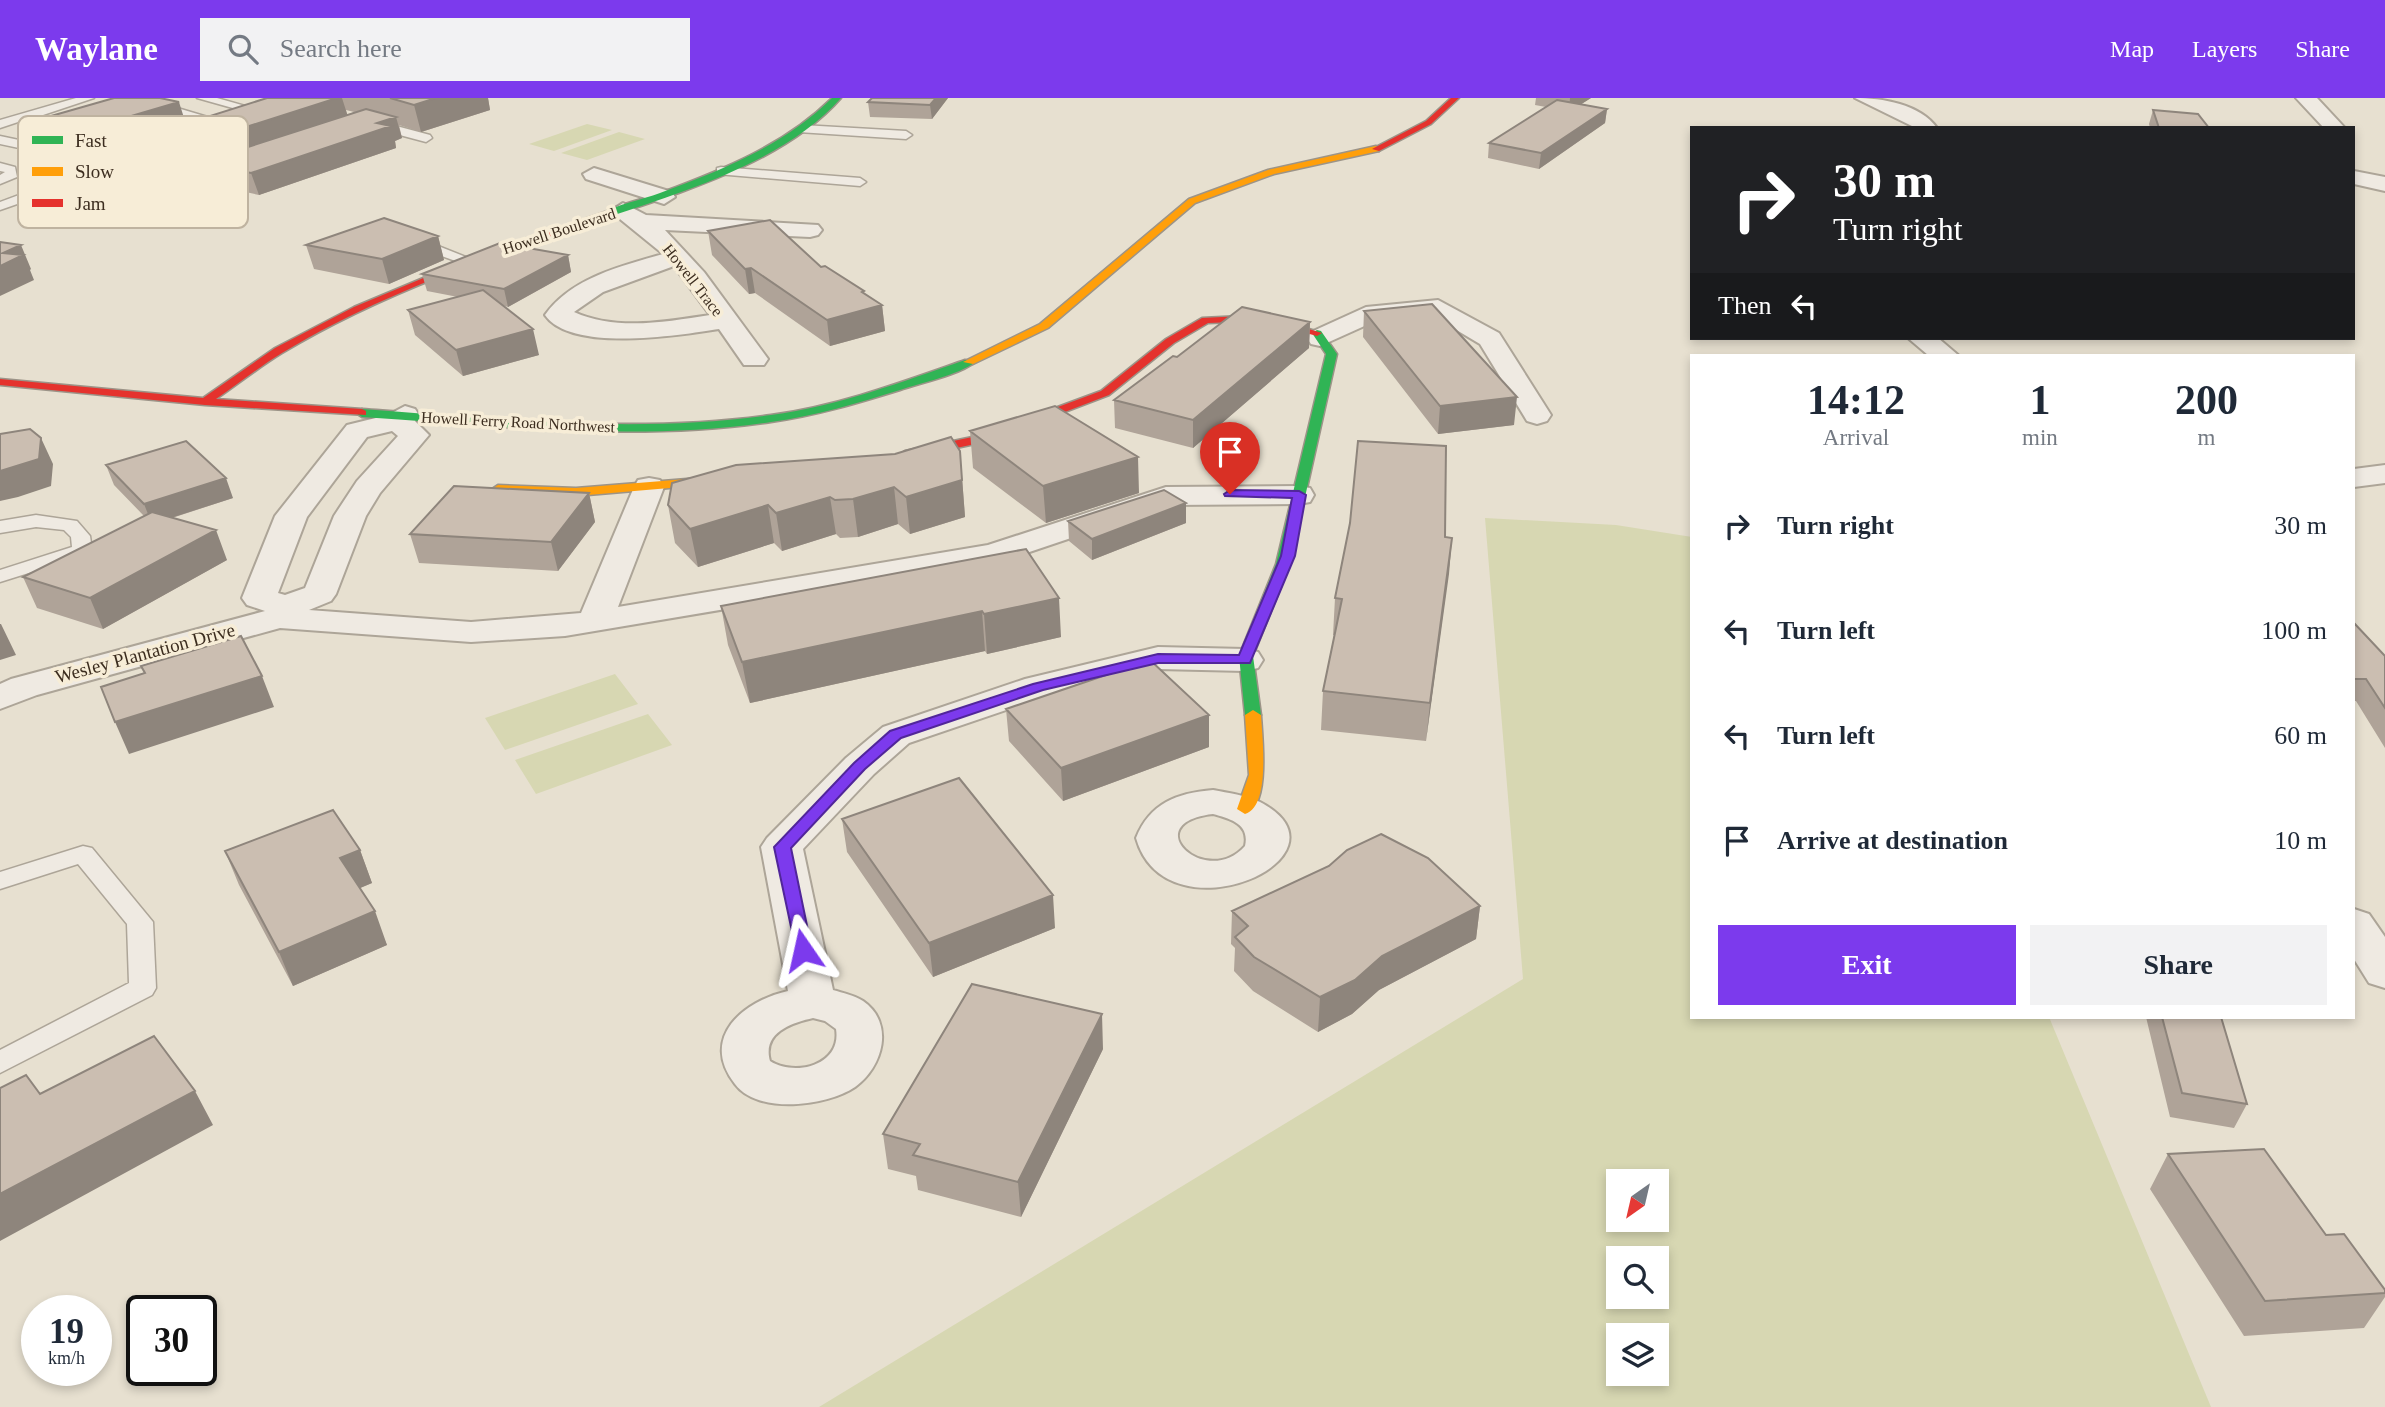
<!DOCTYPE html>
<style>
body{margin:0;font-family:Georgia,serif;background:#f2f2f3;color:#1f2937;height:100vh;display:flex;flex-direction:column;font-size:26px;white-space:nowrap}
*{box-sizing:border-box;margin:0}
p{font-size:23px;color:#747a83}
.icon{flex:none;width:38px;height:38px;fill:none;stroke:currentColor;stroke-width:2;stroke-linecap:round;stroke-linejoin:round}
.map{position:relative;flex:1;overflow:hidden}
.details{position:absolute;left:1690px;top:256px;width:665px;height:665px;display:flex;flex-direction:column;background:#fff;border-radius:0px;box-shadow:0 4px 10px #0003}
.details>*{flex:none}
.hud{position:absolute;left:1690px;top:28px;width:665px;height:214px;border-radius:0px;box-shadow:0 4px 10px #0003;background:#202124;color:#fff;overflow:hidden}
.needle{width:46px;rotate:214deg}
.tools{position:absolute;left:1606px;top:1071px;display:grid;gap:14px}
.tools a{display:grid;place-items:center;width:63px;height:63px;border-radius:0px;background:#fff;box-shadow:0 4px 10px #0003;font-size:35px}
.speed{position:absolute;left:21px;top:1197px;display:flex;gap:14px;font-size:35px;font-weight:700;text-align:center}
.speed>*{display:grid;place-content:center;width:91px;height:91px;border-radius:50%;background:#fff;box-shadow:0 4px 10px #0003;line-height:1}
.speed small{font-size:18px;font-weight:400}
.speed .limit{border:4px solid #111;border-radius:10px;background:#fff;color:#111}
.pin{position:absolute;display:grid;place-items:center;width:60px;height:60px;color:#fff;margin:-72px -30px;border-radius:50% 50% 50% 0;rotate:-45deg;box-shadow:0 0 7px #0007}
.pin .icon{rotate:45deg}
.me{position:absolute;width:77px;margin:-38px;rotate:349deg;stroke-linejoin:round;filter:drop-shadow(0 0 5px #0008)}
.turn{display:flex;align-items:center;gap:24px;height:147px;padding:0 28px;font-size:32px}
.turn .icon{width:91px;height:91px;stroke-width:2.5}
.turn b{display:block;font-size:49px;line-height:60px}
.then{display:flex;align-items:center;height:66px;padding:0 28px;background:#0003;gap:14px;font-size:26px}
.eta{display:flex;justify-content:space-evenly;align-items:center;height:119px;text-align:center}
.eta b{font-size:42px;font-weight:700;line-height:49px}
.action{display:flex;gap:14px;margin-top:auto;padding:14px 28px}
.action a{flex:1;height:80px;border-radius:0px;background:#7c3aed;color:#fff;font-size:28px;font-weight:700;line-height:80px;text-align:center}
.action a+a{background:#f2f2f3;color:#1f2937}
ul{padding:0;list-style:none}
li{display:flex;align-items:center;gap:21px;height:105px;padding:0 28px}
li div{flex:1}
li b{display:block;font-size:26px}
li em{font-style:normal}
header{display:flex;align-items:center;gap:42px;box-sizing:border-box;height:98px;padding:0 35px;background:#7c3aed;color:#fff}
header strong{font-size:33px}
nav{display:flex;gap:38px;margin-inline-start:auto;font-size:24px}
.search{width:490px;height:63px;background:#f2f2f3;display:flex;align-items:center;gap:18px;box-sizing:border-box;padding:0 24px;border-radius:0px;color:#747a83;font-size:26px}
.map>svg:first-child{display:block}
.green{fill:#d7d7b2;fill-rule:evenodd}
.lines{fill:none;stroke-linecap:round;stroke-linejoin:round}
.lane-casing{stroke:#ada598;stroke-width:3}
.street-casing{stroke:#ada598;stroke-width:4}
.fast-casing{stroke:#9c9488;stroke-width:3}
.slow-casing{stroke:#9c9488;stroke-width:3}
.jam-casing{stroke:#9c9488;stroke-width:3}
.lane{fill:#efeae2;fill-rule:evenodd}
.street{fill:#efeae2;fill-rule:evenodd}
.fast{fill:#30b455;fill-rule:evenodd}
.slow{fill:#ff9f0a;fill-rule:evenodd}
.jam{fill:#e5322d;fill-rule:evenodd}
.wall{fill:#afa398;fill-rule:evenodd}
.shaded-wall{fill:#8e857c}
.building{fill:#cbbeb1;stroke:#8e857c;stroke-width:2}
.route{fill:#7c3aed;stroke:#51269a;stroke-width:2}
.labels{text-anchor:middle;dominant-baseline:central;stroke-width:7;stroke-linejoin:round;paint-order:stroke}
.far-street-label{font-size:16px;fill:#3c2d1f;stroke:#f7edd7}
.street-label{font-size:19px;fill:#3c2d1f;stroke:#f7edd7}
.key{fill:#f7edd7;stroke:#bfb3a0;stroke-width:2}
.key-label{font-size:19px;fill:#3c2d1f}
</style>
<header>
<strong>Waylane</strong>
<div class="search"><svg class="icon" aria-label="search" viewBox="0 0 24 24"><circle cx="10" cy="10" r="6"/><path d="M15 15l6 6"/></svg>Search here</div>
<nav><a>Map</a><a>Layers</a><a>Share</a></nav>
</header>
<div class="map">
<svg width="2385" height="1309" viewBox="0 0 2385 1309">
<rect width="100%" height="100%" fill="#e7e0d0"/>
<path class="green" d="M587 26 612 32 554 53 529 46Z
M619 34 645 41 587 62 561 55Z
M1485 420 1616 427 1692 439V919H2049L2211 1309H819L1523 881ZM1657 1083V1122H1619V1083ZM1657 1160V1199H1619V1160ZM1657 1237V1276H1619V1237Z
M615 576 638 606 505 652 485 620Z
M648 616 672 647 536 696 515 662Z"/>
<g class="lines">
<defs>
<path id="lane" d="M76 0H94L31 21 63 24V30L52 33 18 24 0 30V22Z
M197 0H217L274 16 268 20Z
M154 3 211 20 213 23 207 27 150 8V4Z
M370 21 430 37 432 40 426 44 366 28V22Z
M802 27 906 33 912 37 906 41 798 34 796 31Z
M160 33 166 37 164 40 85 64 0 46V38L85 56Z
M168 52 172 53V59L115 77 159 92 232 68 242 71 159 100 101 81 63 90 0 112V104L54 84Z
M0 65 15 69 17 79 0 86V77L5 74 0 73Z
M721 69 860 80 866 84 860 88 717 76V70Z
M408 140H418L476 163 464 166 408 146Z
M36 417 77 423 90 438 92 452 89 456 0 484V472L72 449 71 439 64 432 36 429 0 435V423Z
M83 748 92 750 153 824 156 890 152 897 0 975V952L129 885 127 826 78 766 0 791V774Z"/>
<path id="street" d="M1855 0C1882 0 1920 6 1937 30H1916Z
M2296 0H2317L2345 30H2324Z
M594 70 672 94 675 99 664 106 586 81 583 76Z
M2354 73 2385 79V93L2354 86Z
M623 105 646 117 818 127 822 132 818 137 810 139 665 132 704 174 768 261 764 267H744L719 231C681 237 571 255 545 217 571 180 621 168 663 156L615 117 612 112ZM674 168 710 217C665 224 616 233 574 214L603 194Z
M1438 202 1499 235 1551 317 1547 323 1537 326 1527 323 1480 246 1433 218 1380 221 1320 248 1311 246 1307 240 1311 234 1366 209Z
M1908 240H1938L1958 257H1928Z
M405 308 415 311 419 317 415 323 429 337 380 395 366 418 336 496 331 503 309 512 471 524 581 515 634 389 638 382 649 380 660 382 664 389 618 509 988 447 1166 389 1299 388 1310 390 1314 397 1310 404 1299 406 1169 407 994 466 565 538 471 544 280 530 37 597 0 611V586L11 581 265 513 247 507 242 500 275 418 347 327 388 317ZM392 333 398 338 357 383 334 418 305 490 285 497 278 495 307 419 367 339Z
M2385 367V385L2354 389V371Z
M1158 549 1245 551 1258 554 1263 562 1258 570 1245 573 1158 571 1050 597 909 645 874 676 803 751 833 892C843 895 854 897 863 903 895 925 883 969 855 989 827 1008 758 1017 735 986 699 940 743 903 788 893L761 749 767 740 846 660 883 629 1025 581ZM813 920 825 923 836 931C842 967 795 979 770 963 762 935 791 925 813 920Z
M1213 692C1228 695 1246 697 1260 704 1363 758 1166 846 1136 740 1150 705 1177 695 1213 692ZM1213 716C1231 721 1250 726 1245 748 1206 792 1135 725 1213 716Z
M2354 811 2369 816 2385 839V890L2369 885 2354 861Z"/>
<path id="fast" d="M832 0H841C786 63 685 93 608 119L600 117C616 106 642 102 660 95 722 72 785 47 832 0Z
M1317 232 1321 233 1337 256 1290 466 1253 558 1261 617 1253 622 1245 617 1239 558 1276 466 1326 256 1312 235Z
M965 262 975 264C959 277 920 285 900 292 858 305 815 318 771 324 636 344 497 328 362 319L356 315 362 311C497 321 636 336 771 317 838 308 902 284 965 262Z"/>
<path id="slow" d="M1376 48 1380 51 1379 53 1274 76 1195 105 1048 230 973 266 963 264 1040 226 1189 101 1268 72Z
M724 378 730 382 728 385 576 398 498 395 492 391 498 387 576 390Z
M1253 612 1261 617C1262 638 1271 709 1245 716L1237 711 1249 677 1245 617Z"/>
<path id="jam" d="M1451 0H1459L1431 26 1379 53 1372 51 1426 23Z
M605 114 608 115V119C497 156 383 194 282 255 259 269 238 286 216 301L362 311 366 313V317L205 307 0 287V281L203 300 275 250 354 209 476 158Z
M1262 217 1322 235 1317 238 1262 223 1208 225 1174 245 1109 297 989 343 905 361 899 357 905 353 982 337 1101 293 1166 241 1202 220Z"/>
</defs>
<use href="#lane" class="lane-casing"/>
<use href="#street" class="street-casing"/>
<use href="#fast" class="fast-casing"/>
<use href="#slow" class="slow-casing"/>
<use href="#jam" class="jam-casing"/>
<use href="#lane" class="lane"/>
<use href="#street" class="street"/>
<use href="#fast" class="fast"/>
<use href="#slow" class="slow"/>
<use href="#jam" class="jam"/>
</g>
<path class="wall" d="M267 0H488L490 12 421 34 399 27 402 40 395 43 396 50 259 97 209 86 205 74 184 81 142 71 131 43ZM346 12 354 14 347 17Z
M872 0H948L932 21 870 19 868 4Z
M1536 0H1591L1581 6 1607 11 1605 25 1539 71 1488 60 1489 45 1546 9 1535 7Z
M2153 12 2209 30H2150L2149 26Z
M185 23 85 53 38 43 30 24Z
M708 133 864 193 865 196 882 207 885 233 830 248 755 195 749 196 712 157Z
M438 138 444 162 389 186 314 171 306 147Z
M568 157 571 174 508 209 502 207 539 257 463 278 415 237 408 212 458 199 427 193 422 176Z
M1364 213 1514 327 1438 336 1363 239Z
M1310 224 1309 250 1193 350 1115 330 1114 302 1177 259Z
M970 333 1139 395 1046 425 973 370Z
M960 353 965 419 910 436 898 426 858 439 840 440 836 436 782 453 774 445 698 469 675 445 668 407Z
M106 367 233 400 172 420 227 462 103 531 37 510 23 479 144 418 114 387Z
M589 395 595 424 558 473 419 465 410 436Z
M1068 423 1186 425 1092 462 1069 443Z
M1445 439 1452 440 1426 643 1321 632 1323 593 1334 537H1333L1335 500Z
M1026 451 1061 539 987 556 985 553 750 605 728 547 721 508Z
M2354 525 2385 558V650L2356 603H2354Z
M1006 611 1209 617V649L1063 703 1009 643Z
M842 721 1055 830 933 879 847 754Z
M360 752 372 785 360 790 387 847 293 888 239 787 225 753Z
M1480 808 1476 841 1379 892 1352 916 1318 934 1253 893 1234 873 1235 850 1231 846 1232 813Z
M2146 919H2221L2247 1006 2234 1030 2170 1019Z
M1103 951 1021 1119 918 1092 916 1078 888 1071 883 1036Z
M2168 1056 2326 1137 2385 1192V1199L2364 1230 2244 1238 2150 1091Z"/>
<path class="shaded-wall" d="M337 0H342L350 25 201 64 205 74 184 81 174 52Z
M436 0H488L490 12 421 34 414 7Z
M936 0H948L932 21 930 7Z
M1570 0H1591L1569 14Z
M179 4 185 23 85 53 77 34Z
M1607 11 1605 25 1539 71 1541 55Z
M396 19 402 40 395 43 396 50 259 97 251 75 377 25Z
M438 138 444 162 389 186 382 161Z
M21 147 31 171 30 172 34 182 0 198V168L3 155Z
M568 157 571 174 508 209 504 191Z
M751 170 755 195 749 196 745 171Z
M864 193 867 211 882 207 885 233 830 248 827 222 862 194Z
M1310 224 1309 250 1193 350V322Z
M533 231 539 257 463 278 456 252Z
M1517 299 1514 327 1438 336 1440 308Z
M41 340 53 366 51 388 18 399 0 403V373Z
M960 353 965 419 910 436 906 399Z
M1138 359 1139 395 1046 425 1043 388Z
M226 380 233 400 152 426 144 406Z
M894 389 898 426 858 439 853 401Z
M589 395 595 424 558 473 551 444Z
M830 399 836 436 782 453 776 415Z
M1186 405V425L1092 462V441Z
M768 407 774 445 698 469 690 431Z
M216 432 227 462 103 531 90 500Z
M1452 440 1449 476 1426 643 1430 605Z
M1059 500 1061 539 987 556 984 516Z
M982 513 985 553 750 605 742 564Z
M0 526H1L16 557 0 562Z
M262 578 274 609 129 656 115 624Z
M1209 617V649L1063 703 1061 670Z
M360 752 372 785 353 793 340 760Z
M1053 797 1055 830 933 879 929 845Z
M1480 808 1476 841 1379 892 1352 916 1318 934 1320 899 1382 858Z
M375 813 387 847 293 888 279 854Z
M1102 916 1103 951 1021 1119 1018 1084Z
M195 993 213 1027 0 1143V1096Z"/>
<path class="building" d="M114 0H160L179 4 77 34 30 24Z
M267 0H337L174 52 131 43Z
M390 0H436L414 7Z
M872 0H936L930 7 868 4Z
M1557 2 1607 11 1541 55 1489 45Z
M366 11 396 19 377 25 391 28 251 75 201 64Z
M2153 12 2198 16 2209 30H2159Z
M384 120 438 138 382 161 306 147Z
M770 122 821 169 825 168 864 193 862 194 882 207 827 222 751 170 745 171 708 133Z
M0 144 21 147 3 155 23 157 0 168Z
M500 145 568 157 504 191 422 176Z
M483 192 533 231 456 252 408 212Z
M1432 206 1517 299 1440 308 1364 213Z
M1242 209 1310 224 1193 322 1114 302 1173 258 1177 259Z
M1055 308 1138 359 1043 388 970 333Z
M30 331 41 340 39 361 0 373V336Z
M951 339 960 353 962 382 906 399 894 389 853 401 835 402 830 399 776 415 768 407 690 431 668 407 672 385 736 367 895 356Z
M186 343 226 380 144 406 106 367Z
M1358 343 1446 348 1445 439 1452 440 1430 605 1323 593 1342 501 1335 500 1350 425Z
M454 388 589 395 551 444 410 436Z
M1164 392 1186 405 1092 441 1068 423Z
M152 414 216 432 90 500 23 479Z
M1026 451 1059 500 984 516 982 513 742 564 721 508Z
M2354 525 2385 558V610L2366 581H2354Z
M241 538 262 578 115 624 101 589 145 575 141 568Z
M1150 562 1209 617 1061 670 1006 611Z
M959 680 1053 797 929 845 842 721Z
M333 712 360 752 340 760 375 813 279 854 225 753Z
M1381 736 1428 760 1480 808 1382 858 1355 882 1320 899 1254 859 1235 839 1248 828 1232 813 1329 768 1347 752Z
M972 886 1102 916 1018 1084 913 1057 920 1046 883 1036Z
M2162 919H2221L2247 1006 2182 995Z
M154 938 195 993 0 1096V990L26 977 40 996Z
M2264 1051 2326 1137 2344 1136 2385 1192V1195L2265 1203 2168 1056Z"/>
<path class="route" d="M1230 392 1299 393 1306 397 1295 458 1250 565H1158L1043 592 901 640 865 671 791 750 812 852 810 857H797L774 749 854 665 890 633 1033 586 1158 556 1239 557 1281 458 1292 400 1225 398 1224 396Z"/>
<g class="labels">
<g class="far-street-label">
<text transform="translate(559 133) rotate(-18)">Howell Boulevard</text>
<text transform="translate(693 182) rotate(52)">Howell Trace</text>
<text transform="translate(518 324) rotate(3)">Howell Ferry Road Northwest</text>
</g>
<g class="street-label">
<text transform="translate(145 555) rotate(-15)">Wesley Plantation Drive</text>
</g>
</g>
<rect x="18" y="18" width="230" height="112" rx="10" class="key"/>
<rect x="32" y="38" width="31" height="8" fill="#30b455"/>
<rect x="32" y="69" width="31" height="9" fill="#ff9f0a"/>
<rect x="32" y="101" width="31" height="8" fill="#e5322d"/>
<g class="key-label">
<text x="75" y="49">Fast</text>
<text x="75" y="80">Slow</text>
<text x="75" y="112">Jam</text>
</g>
</svg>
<div class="tools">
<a><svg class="needle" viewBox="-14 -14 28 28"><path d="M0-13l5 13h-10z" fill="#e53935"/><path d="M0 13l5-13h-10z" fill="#747a83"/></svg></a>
<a><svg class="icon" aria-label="search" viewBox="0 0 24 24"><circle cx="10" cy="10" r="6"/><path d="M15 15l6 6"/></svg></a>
<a><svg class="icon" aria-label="layers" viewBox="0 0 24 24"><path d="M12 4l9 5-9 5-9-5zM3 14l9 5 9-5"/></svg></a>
</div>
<div class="speed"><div>19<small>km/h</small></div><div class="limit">30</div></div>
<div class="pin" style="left:1230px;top:396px;background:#d93025"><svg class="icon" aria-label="arrive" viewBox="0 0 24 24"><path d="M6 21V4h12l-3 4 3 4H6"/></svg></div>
<svg class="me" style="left:803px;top:852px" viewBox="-20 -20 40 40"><path d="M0-17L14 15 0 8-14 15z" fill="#7c3aed" stroke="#fff" stroke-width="4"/></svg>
<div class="hud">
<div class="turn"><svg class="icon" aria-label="right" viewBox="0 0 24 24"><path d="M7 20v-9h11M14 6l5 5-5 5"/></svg><div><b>30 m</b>Turn right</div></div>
<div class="then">Then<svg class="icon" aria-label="left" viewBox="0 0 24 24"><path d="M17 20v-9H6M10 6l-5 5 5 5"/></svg></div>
</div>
<section class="details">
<div class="eta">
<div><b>14:12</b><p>Arrival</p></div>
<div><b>1</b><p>min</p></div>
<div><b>200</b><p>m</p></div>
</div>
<ul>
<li><svg class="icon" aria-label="right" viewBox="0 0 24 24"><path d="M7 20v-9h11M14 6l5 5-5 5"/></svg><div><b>Turn right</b></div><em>30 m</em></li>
<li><svg class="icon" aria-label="left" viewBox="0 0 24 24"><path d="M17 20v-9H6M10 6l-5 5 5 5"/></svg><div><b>Turn left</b></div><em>100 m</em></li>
<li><svg class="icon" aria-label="left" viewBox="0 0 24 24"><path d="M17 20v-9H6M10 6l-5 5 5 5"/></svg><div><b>Turn left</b></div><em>60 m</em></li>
<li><svg class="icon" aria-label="arrive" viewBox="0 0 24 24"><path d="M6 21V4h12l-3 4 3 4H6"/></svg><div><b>Arrive at destination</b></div><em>10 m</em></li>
</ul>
<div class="action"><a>Exit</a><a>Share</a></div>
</section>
</div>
